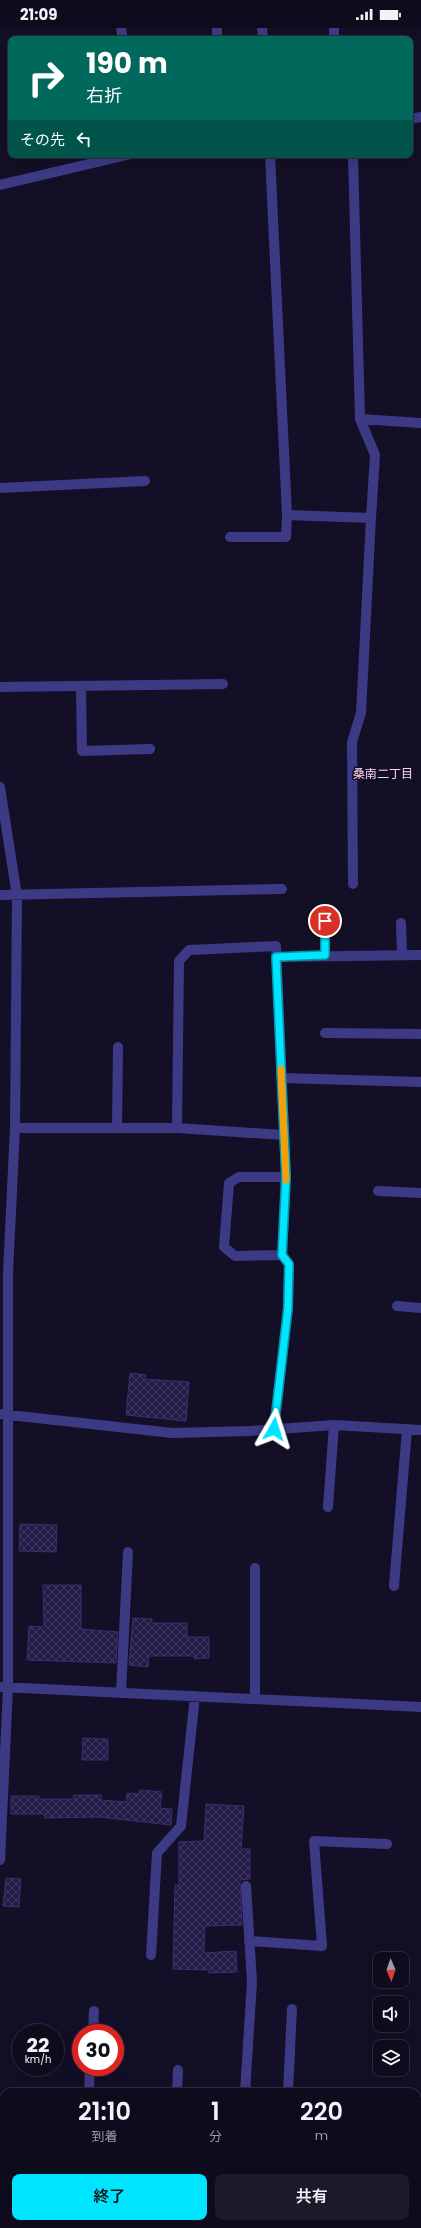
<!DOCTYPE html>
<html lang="ja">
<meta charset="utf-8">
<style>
body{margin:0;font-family:Poppins,"Noto Sans JP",sans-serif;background:#1c1929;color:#f1f3f6;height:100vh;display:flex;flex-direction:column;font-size:15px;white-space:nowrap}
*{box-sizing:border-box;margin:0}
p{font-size:13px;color:#9b9ba3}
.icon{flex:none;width:22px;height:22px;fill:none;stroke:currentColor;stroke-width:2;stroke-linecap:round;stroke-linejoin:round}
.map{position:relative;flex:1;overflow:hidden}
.panel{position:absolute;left:0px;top:2060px;width:421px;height:140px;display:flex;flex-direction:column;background:#0e0b1c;border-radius:12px 12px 0 0;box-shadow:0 4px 16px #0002,0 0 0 1px #2e2b3b}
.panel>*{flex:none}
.top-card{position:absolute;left:8px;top:8px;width:405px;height:122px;border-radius:8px;box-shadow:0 4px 16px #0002,0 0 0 1px #2e2b3b;background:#00695c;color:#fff;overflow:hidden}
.needle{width:26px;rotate:178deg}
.fabs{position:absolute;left:373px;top:1924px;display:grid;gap:8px}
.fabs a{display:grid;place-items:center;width:36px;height:36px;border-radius:8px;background:#0e0b1c;box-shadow:0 4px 16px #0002,0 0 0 1px #2e2b3b;font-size:20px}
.speed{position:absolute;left:12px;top:1996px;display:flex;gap:8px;font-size:20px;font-weight:700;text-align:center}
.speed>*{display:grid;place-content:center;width:52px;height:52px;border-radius:50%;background:#0e0b1c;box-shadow:0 4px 16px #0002,0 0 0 1px #2e2b3b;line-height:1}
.speed small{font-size:10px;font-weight:400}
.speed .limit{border:6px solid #d22;background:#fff;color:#111}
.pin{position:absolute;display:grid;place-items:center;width:34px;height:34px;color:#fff;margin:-17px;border:2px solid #fff;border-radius:50%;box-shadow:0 1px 4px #0007}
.me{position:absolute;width:44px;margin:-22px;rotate:6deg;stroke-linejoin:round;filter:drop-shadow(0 0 3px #0008)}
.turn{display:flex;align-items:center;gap:14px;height:84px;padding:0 12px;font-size:18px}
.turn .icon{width:52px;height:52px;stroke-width:2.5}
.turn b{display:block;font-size:28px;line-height:34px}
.then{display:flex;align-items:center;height:38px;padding:0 12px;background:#0003;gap:8px;font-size:15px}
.eta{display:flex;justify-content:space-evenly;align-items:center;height:68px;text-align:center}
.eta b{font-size:24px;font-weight:600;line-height:28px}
.cta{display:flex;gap:8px;margin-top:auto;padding:8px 12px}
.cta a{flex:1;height:46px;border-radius:8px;background:#00e5ff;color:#111;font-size:16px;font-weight:600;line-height:46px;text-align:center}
.cta a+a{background:#1c1929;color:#f1f3f6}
.status{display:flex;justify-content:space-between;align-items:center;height:28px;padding:0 20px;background:#0e0b1c;direction:ltr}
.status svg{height:11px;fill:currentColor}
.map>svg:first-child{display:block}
.building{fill:url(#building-cross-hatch);stroke:#3b2d73}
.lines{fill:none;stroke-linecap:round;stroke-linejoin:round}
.minor{stroke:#3d3a85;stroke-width:10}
.route-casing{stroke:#0095a6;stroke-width:10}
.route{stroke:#00e5ff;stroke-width:7}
.slow{stroke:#f59e0b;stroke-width:7}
.labels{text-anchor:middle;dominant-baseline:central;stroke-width:3;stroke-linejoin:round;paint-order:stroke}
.neighbourhood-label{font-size:12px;fill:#ffd6f0;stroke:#130f26}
</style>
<div class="status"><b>21:09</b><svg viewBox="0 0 49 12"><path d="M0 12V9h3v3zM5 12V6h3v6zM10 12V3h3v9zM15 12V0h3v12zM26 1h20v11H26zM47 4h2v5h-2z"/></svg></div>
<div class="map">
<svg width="421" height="2200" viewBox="0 0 421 2200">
<defs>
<pattern id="building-cross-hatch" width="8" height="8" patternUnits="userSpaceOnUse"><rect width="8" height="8" fill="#241b47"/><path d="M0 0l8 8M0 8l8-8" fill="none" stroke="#433b63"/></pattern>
</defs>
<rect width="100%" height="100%" fill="#130f26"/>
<path class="building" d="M130 1345 146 1347 145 1351 189 1354 186 1393 126 1387Z
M20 1496 57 1497 56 1524 19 1523Z
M43 1557H81V1601L118 1604 116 1635 27 1632 29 1598 44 1599Z
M133 1590 152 1591V1595H187V1609H209V1630L194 1631V1628H149L148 1639 129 1637Z
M83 1710 108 1711V1732H82Z
M140 1762 162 1764 160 1780 172 1781 171 1797 99 1789 45 1790 44 1786H11V1768H39V1771H74L73 1767H101V1772L126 1774 127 1765 139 1766Z
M206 1776 244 1778 241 1821H250V1851L240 1852 242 1897 205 1898 204 1925 236 1923 237 1944 209 1945V1942L173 1941 175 1857H179V1814L204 1813Z
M6 1850 21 1851 19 1879 3 1878Z"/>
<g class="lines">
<path class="minor" d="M121 0 123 11
M217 0V11
M262 0 263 11
M334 0V11
M410 91 421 89
M270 127 287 487 371 490 361 685 352 714 353 856
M353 127 360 391 375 427 371 490
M0 157 127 127
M360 391 421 395
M0 460 145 453
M230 509H286L287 487
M81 658 82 723 150 721
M0 659 223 656
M0 759 17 868 15 1100 8 1245V1660L0 1832
M0 867 282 861
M325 893V927
M401 895 402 927
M276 929 421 927
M325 1005 421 1006
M281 1050 421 1054
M15 1100H177L283 1107
M117 1100 118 1019
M177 1100 179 933 189 922 276 918 286 1149 282 1227 289 1237 288 1280 274 1401
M378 1163 421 1165
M282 1227 235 1228 224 1219 229 1155 239 1149H286
M397 1278 421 1280
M0 1386 172 1405 250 1403 334 1397 421 1402
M328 1479 334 1397
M394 1558 407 1402
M0 1659 421 1679
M121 1665 128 1524
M255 1671V1540
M249 1913 322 1918 314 1813 387 1816
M151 1927 157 1825 181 1798 195 1668
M93 2005 94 1983
M89 2064 90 2039
M177 2064 178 2042
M245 2064 252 1954 246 1858
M288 2064 292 1981
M417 2154 421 2138
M417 2196V2200
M0 2197 31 2200
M80 2200V2196
M172 2200V2196
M237 2200V2196
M283 2200V2196"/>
</g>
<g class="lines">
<defs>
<path id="route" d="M274 1401 288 1280 289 1236 282 1227 286 1149 276 929 325 927V893"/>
</defs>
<use href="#route" class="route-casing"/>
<use href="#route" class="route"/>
<path class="slow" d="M281 1041 286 1152"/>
</g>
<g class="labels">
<g class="neighbourhood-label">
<text x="383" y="745">桑南二丁目</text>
</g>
</g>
</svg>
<div class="fabs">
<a><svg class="needle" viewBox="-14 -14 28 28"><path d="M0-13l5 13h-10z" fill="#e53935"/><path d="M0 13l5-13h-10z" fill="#9b9ba3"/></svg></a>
<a><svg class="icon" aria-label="sound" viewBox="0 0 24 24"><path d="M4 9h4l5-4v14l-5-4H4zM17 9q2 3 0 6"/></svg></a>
<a><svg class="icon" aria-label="layers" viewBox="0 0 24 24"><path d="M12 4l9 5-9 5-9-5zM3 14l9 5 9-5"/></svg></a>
</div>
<div class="speed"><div>22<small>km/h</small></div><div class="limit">30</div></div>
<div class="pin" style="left:325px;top:893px;background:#d93025"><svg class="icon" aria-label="arrive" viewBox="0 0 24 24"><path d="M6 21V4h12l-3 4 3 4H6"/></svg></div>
<svg class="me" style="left:274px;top:1401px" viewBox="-20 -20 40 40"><path d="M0-17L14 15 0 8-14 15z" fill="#00e5ff" stroke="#fff" stroke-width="4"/></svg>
<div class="top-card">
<div class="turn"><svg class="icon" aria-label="right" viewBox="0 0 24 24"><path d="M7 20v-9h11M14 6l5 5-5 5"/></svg><div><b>190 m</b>右折</div></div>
<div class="then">その先<svg class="icon" aria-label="left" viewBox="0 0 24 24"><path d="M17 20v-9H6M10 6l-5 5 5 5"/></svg></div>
</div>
<section class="panel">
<div class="eta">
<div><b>21:10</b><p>到着</p></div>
<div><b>1</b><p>分</p></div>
<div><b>220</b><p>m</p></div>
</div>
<div class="cta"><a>終了</a><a>共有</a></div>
</section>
</div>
